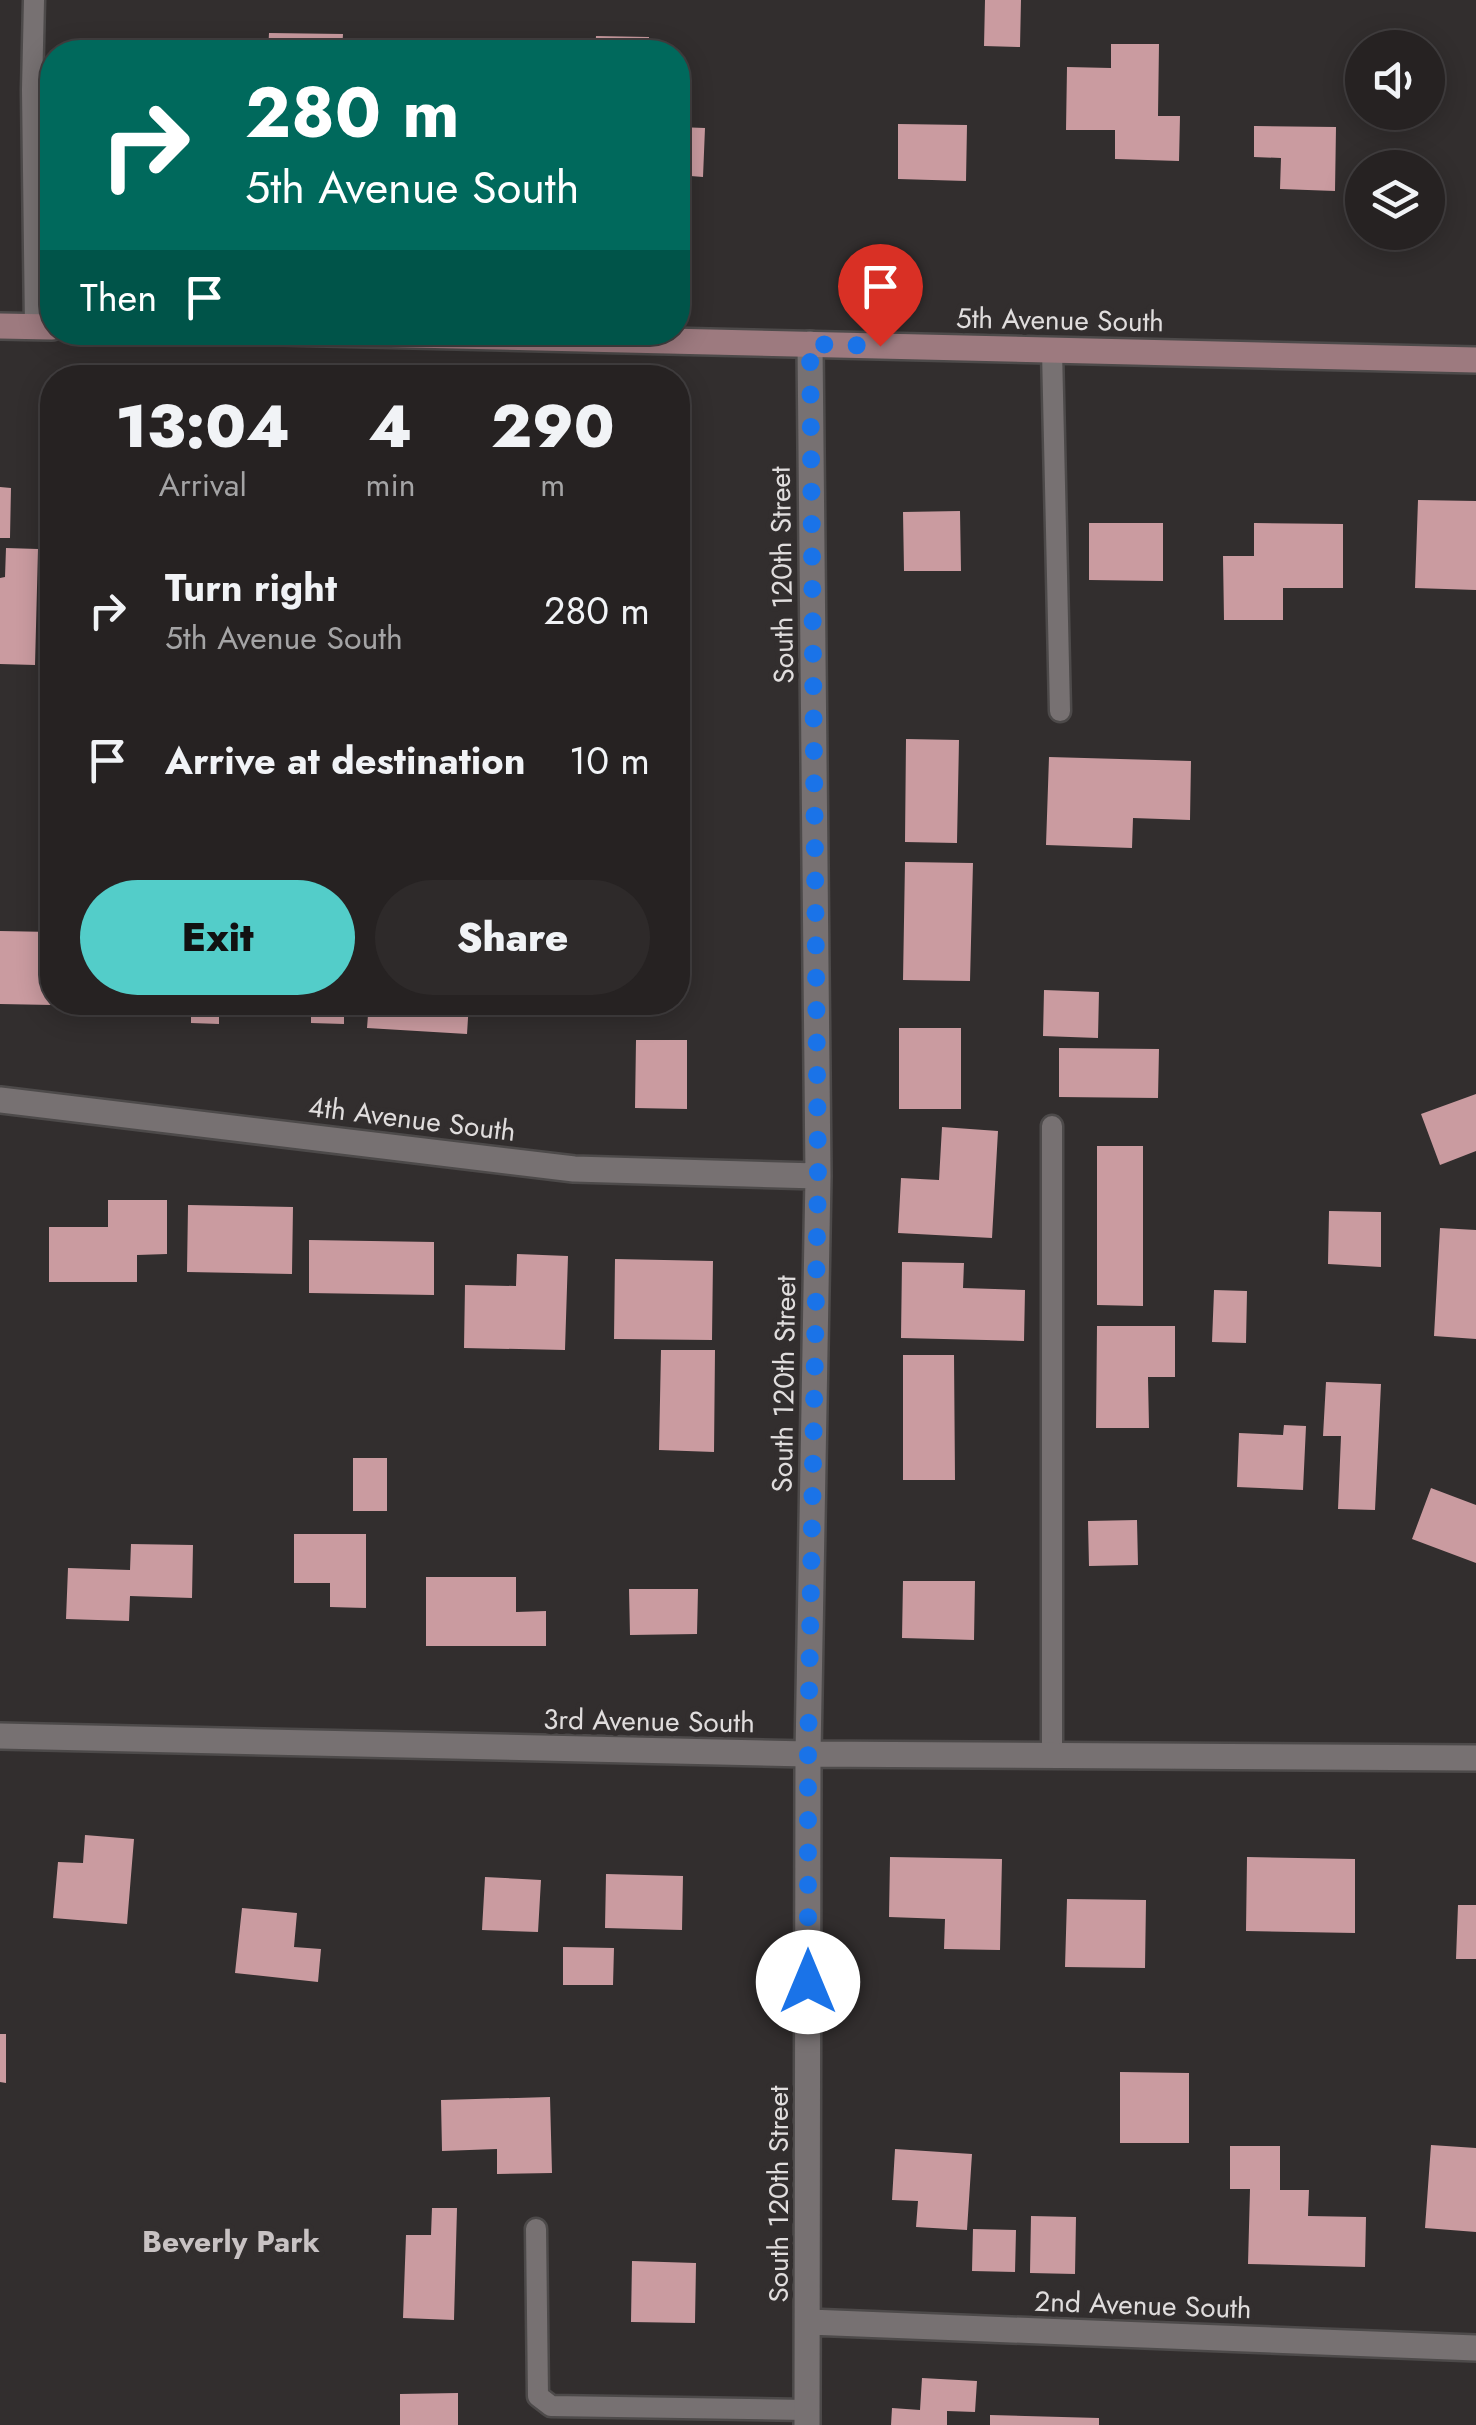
<!DOCTYPE html>
<style>
body{margin:0;font-family:Jost,sans-serif;background:#2e2a2a;color:#f1f3f6;height:100vh;display:flex;flex-direction:column;font-size:38px;white-space:nowrap}
*{box-sizing:border-box;margin:0}
p{font-size:32px;color:#a4a4a5}
.icon{flex:none;width:55px;height:55px;fill:none;stroke:currentColor;stroke-width:2;stroke-linecap:round;stroke-linejoin:round}
.map{position:relative;flex:1;overflow:hidden}
.side{position:absolute;left:40px;top:365px;width:650px;height:650px;display:flex;flex-direction:column;background:#262222;border-radius:40px;box-shadow:0 5px 25px #0003,0 0 0 2px #423f40}
.side>*{flex:none}
.banner{position:absolute;left:40px;top:40px;width:650px;height:305px;border-radius:40px;box-shadow:0 5px 25px #0003,0 0 0 2px #423f40;background:#00695c;color:#fff;overflow:hidden}
.buttons{position:absolute;left:1345px;top:30px;display:grid;gap:20px}
.buttons a{display:grid;place-items:center;width:100px;height:100px;border-radius:50%;background:#262222;box-shadow:0 5px 25px #0003,0 0 0 2px #423f40;font-size:50px}
.pin{position:absolute;display:grid;place-items:center;width:85px;height:85px;color:#fff;margin:-102px -42px;border-radius:50% 50% 50% 0;rotate:-45deg;box-shadow:0 0 10px #0007}
.pin .icon{rotate:45deg}
.me{position:absolute;width:110px;margin:-55px;rotate:0deg;stroke-linejoin:round;filter:drop-shadow(0 0 8px #0008)}
.turn{display:flex;align-items:center;gap:35px;height:210px;padding:0 40px;font-size:45px}
.turn .icon{width:130px;height:130px;stroke-width:2.5}
.turn b{display:block;font-size:70px;line-height:85px}
.then{display:flex;align-items:center;height:95px;padding:0 40px;background:#0003;gap:20px;font-size:38px}
.eta{display:flex;justify-content:space-evenly;align-items:center;height:170px;text-align:center}
.eta b{font-size:60px;font-weight:800;line-height:70px}
.cta{display:flex;gap:20px;margin-top:auto;padding:20px 40px}
.cta a{flex:1;height:115px;border-radius:60px;background:#53cdc9;color:#111;font-size:40px;font-weight:800;line-height:115px;text-align:center}
.cta a+a{background:#2e2a2a;color:#f1f3f6}
ul{padding:0;list-style:none}
li{display:flex;align-items:center;gap:30px;height:150px;padding:0 40px}
li div{flex:1}
li b{display:block;font-size:38px}
li em{font-style:normal}
.map>svg:first-child{display:block}
.building{fill:#ca9ba0}
.lines{fill:none;stroke-linecap:round;stroke-linejoin:round}
.lane-casing{stroke:#4d4a4a;stroke-width:25}
.street-casing{stroke:#4d4a4a;stroke-width:30}
.secondary-casing{stroke:#4d4a4a;stroke-width:30}
.lane{stroke:#777172;stroke-width:20}
.street{stroke:#777172;stroke-width:25}
.secondary{stroke:#9d7a7f;stroke-width:25}
.route{stroke:#1a73e8;stroke-width:18;stroke-dasharray:0 32.4}
.labels{text-anchor:middle;dominant-baseline:central;stroke-width:10;stroke-linejoin:round;paint-order:stroke}
.street-label{font-size:28px;fill:#e0dddd;stroke:#322e2e}
.neighbourhood-label{font-size:30px;font-weight:bold;fill:#c8c2c3;stroke:#322e2e}
</style>
<div class="map">
<svg width="1476" height="2425" viewBox="0 0 1476 2425">
<rect width="100%" height="100%" fill="#322e2e"/>
<path class="building" d="M985 0H1021L1020 47 984 46Z
M269 33 343 34 342 52H268Z
M596 36 649 37V52H595Z
M1111 44H1159L1158 116H1180L1179 161 1115 159V130H1066L1067 67 1111 68Z
M898 124 967 125 966 181 898 179Z
M1254 126 1336 127 1335 191 1280 189 1281 158 1254 157Z
M678 127 705 128 703 177 678 175Z
M0 487 11 488 10 538H0Z
M1418 500 1476 501V590L1415 588Z
M960 511 961 571H904L903 512Z
M1089 523H1163V581L1089 580Z
M1254 523 1343 524V588H1283V620H1224L1223 556H1254Z
M6 548 38 549 35 665 0 664V578L5 577Z
M678 683H692V740H678Z
M906 739 959 740 957 843 905 842Z
M1049 757 1191 761 1190 820 1133 818 1132 848 1046 845Z
M678 801H683L682 850H678Z
M905 862 973 863 970 981 903 980Z
M678 913H686V974H678Z
M0 931 52 932V1005L0 1004Z
M1044 990 1099 992 1098 1038 1043 1036Z
M191 1002H219V1024L191 1023Z
M311 1002H344V1024L311 1023Z
M369 1002H469L467 1034 367 1028Z
M899 1028H961V1109H899Z
M636 1040H687V1109L635 1108Z
M1059 1048 1159 1049 1158 1098 1059 1097Z
M1476 1094V1151L1440 1165 1421 1114Z
M942 1127 998 1131 992 1238 898 1233 901 1178 939 1180Z
M1097 1146H1143V1306L1097 1305Z
M108 1200H167V1254L137 1255V1282H49V1227H108Z
M188 1205 293 1207 292 1274 187 1272Z
M1329 1211 1381 1212V1267L1328 1264Z
M1440 1228 1476 1230V1339L1434 1336Z
M309 1240 434 1242V1295L309 1293Z
M517 1254 568 1256 565 1350 464 1348 465 1285 516 1286Z
M615 1259 713 1261 712 1340 614 1339Z
M902 1262 964 1263 963 1288 1025 1290 1024 1341 901 1338Z
M1214 1290 1247 1291 1246 1343 1212 1342Z
M1097 1326H1175V1377H1148L1149 1428H1096Z
M661 1350H715L714 1452 659 1450Z
M903 1355H954L955 1480H903Z
M1326 1382 1381 1384 1375 1510 1338 1509 1341 1436H1323Z
M1284 1425 1306 1426 1303 1490 1237 1487 1239 1433 1283 1435Z
M353 1458H387V1511H353Z
M1431 1488 1476 1505V1563L1412 1539Z
M1137 1520 1138 1565 1089 1566 1088 1521Z
M294 1534H366V1608L330 1607V1583H294Z
M131 1544 193 1545 192 1598 130 1596 129 1621 66 1619 68 1568 130 1570Z
M426 1577H516V1612L546 1611V1646H426Z
M903 1581H975L974 1640 902 1638Z
M629 1589H698L697 1634 630 1635Z
M85 1835 134 1839 127 1924 53 1918 58 1862 83 1863Z
M890 1857 1002 1859 1000 1950 944 1949 945 1919 889 1917Z
M1247 1857 1355 1859V1933L1246 1931Z
M606 1874 683 1876 682 1930 605 1928Z
M485 1877 541 1880 538 1932 482 1930Z
M1067 1899 1146 1900 1145 1968 1065 1967Z
M1458 1905H1476V1959H1456Z
M242 1908 297 1913 294 1947 321 1949 318 1982 235 1973Z
M563 1947 614 1948 613 1985H563Z
M0 2034H6V2083L0 2082Z
M1120 2072 1189 2073V2143H1120Z
M550 2097 552 2173 497 2174V2149L442 2151 441 2100Z
M1431 2145 1476 2148V2232L1425 2228Z
M1230 2146H1280V2190H1309L1308 2216 1366 2217 1365 2267 1248 2264 1250 2189H1230Z
M895 2149 972 2154 967 2230 916 2227 918 2201 892 2200Z
M432 2208H457L454 2320 403 2318 406 2235H431Z
M1031 2216 1076 2217 1075 2274 1030 2273Z
M973 2229 1016 2230 1015 2272 972 2271Z
M632 2261 696 2263 695 2323 631 2322Z
M922 2378 977 2381 975 2412 947 2411V2425H891L892 2408 920 2410Z
M458 2393V2425H400V2394Z
M990 2415 1099 2418V2425H990Z"/>
<g class="lines">
<defs>
<path id="lane" d="M34 0 32 90 35 327
M1052 350 1060 711
M1052 1126V1754
M536 2229 538 2396 551 2406 807 2410"/>
<path id="street" d="M0 1100 574 1169 818 1176
M0 1736 808 1754 1476 1758
M809 2322 1476 2348
M807 2425 808 1754 818 1176 810 344"/>
<path id="secondary" d="M0 326 52 327
M283 332 1476 360"/>
</defs>
<use href="#lane" class="lane-casing"/>
<use href="#street" class="street-casing"/>
<use href="#secondary" class="secondary-casing"/>
<use href="#lane" class="lane"/>
<use href="#street" class="street"/>
<use href="#secondary" class="secondary"/>
</g>
<g class="lines">
<path class="route" d="M808 1982V1754L818 1176 810 344 880 346"/>
</g>
<g class="labels">
<g class="street-label">
<text transform="translate(1060 320) rotate(1)">5th Avenue South</text>
<text transform="translate(782 575) rotate(-91)">South 120th Street</text>
<text transform="translate(412 1119) rotate(7)">4th Avenue South</text>
<text transform="translate(784 1384) rotate(-89)">South 120th Street</text>
<text transform="translate(649 1721) rotate(1)">3rd Avenue South</text>
<text transform="translate(778 2194) rotate(-90)">South 120th Street</text>
<text transform="translate(1143 2305) rotate(2)">2nd Avenue South</text>
</g>
<g class="neighbourhood-label">
<text x="231" y="2241">Beverly Park</text>
</g>
</g>
</svg>
<div class="buttons">
<a><svg class="icon" aria-label="sound" viewBox="0 0 24 24"><path d="M4 9h4l5-4v14l-5-4H4zM17 9q2 3 0 6"/></svg></a>
<a><svg class="icon" aria-label="layers" viewBox="0 0 24 24"><path d="M12 4l9 5-9 5-9-5zM3 14l9 5 9-5"/></svg></a>
</div>
<div class="pin" style="left:880px;top:346px;background:#d93025"><svg class="icon" aria-label="arrive" viewBox="0 0 24 24"><path d="M6 21V4h12l-3 4 3 4H6"/></svg></div>
<svg class="me" style="left:808px;top:1982px" viewBox="-20 -20 40 40"><circle r="19" fill="#fff"/><path d="M0-13L10 11 0 6-10 11z" fill="#1a73e8"/></svg>
<div class="banner">
<div class="turn"><svg class="icon" aria-label="right" viewBox="0 0 24 24"><path d="M7 20v-9h11M14 6l5 5-5 5"/></svg><div><b>280 m</b>5th Avenue South</div></div>
<div class="then">Then<svg class="icon" aria-label="arrive" viewBox="0 0 24 24"><path d="M6 21V4h12l-3 4 3 4H6"/></svg></div>
</div>
<section class="side">
<div class="eta">
<div><b>13:04</b><p>Arrival</p></div>
<div><b>4</b><p>min</p></div>
<div><b>290</b><p>m</p></div>
</div>
<ul>
<li><svg class="icon" aria-label="right" viewBox="0 0 24 24"><path d="M7 20v-9h11M14 6l5 5-5 5"/></svg><div><b>Turn right</b><p>5th Avenue South</p></div><em>280 m</em></li>
<li><svg class="icon" aria-label="arrive" viewBox="0 0 24 24"><path d="M6 21V4h12l-3 4 3 4H6"/></svg><div><b>Arrive at destination</b></div><em>10 m</em></li>
</ul>
<div class="cta"><a>Exit</a><a>Share</a></div>
</section>
</div>
